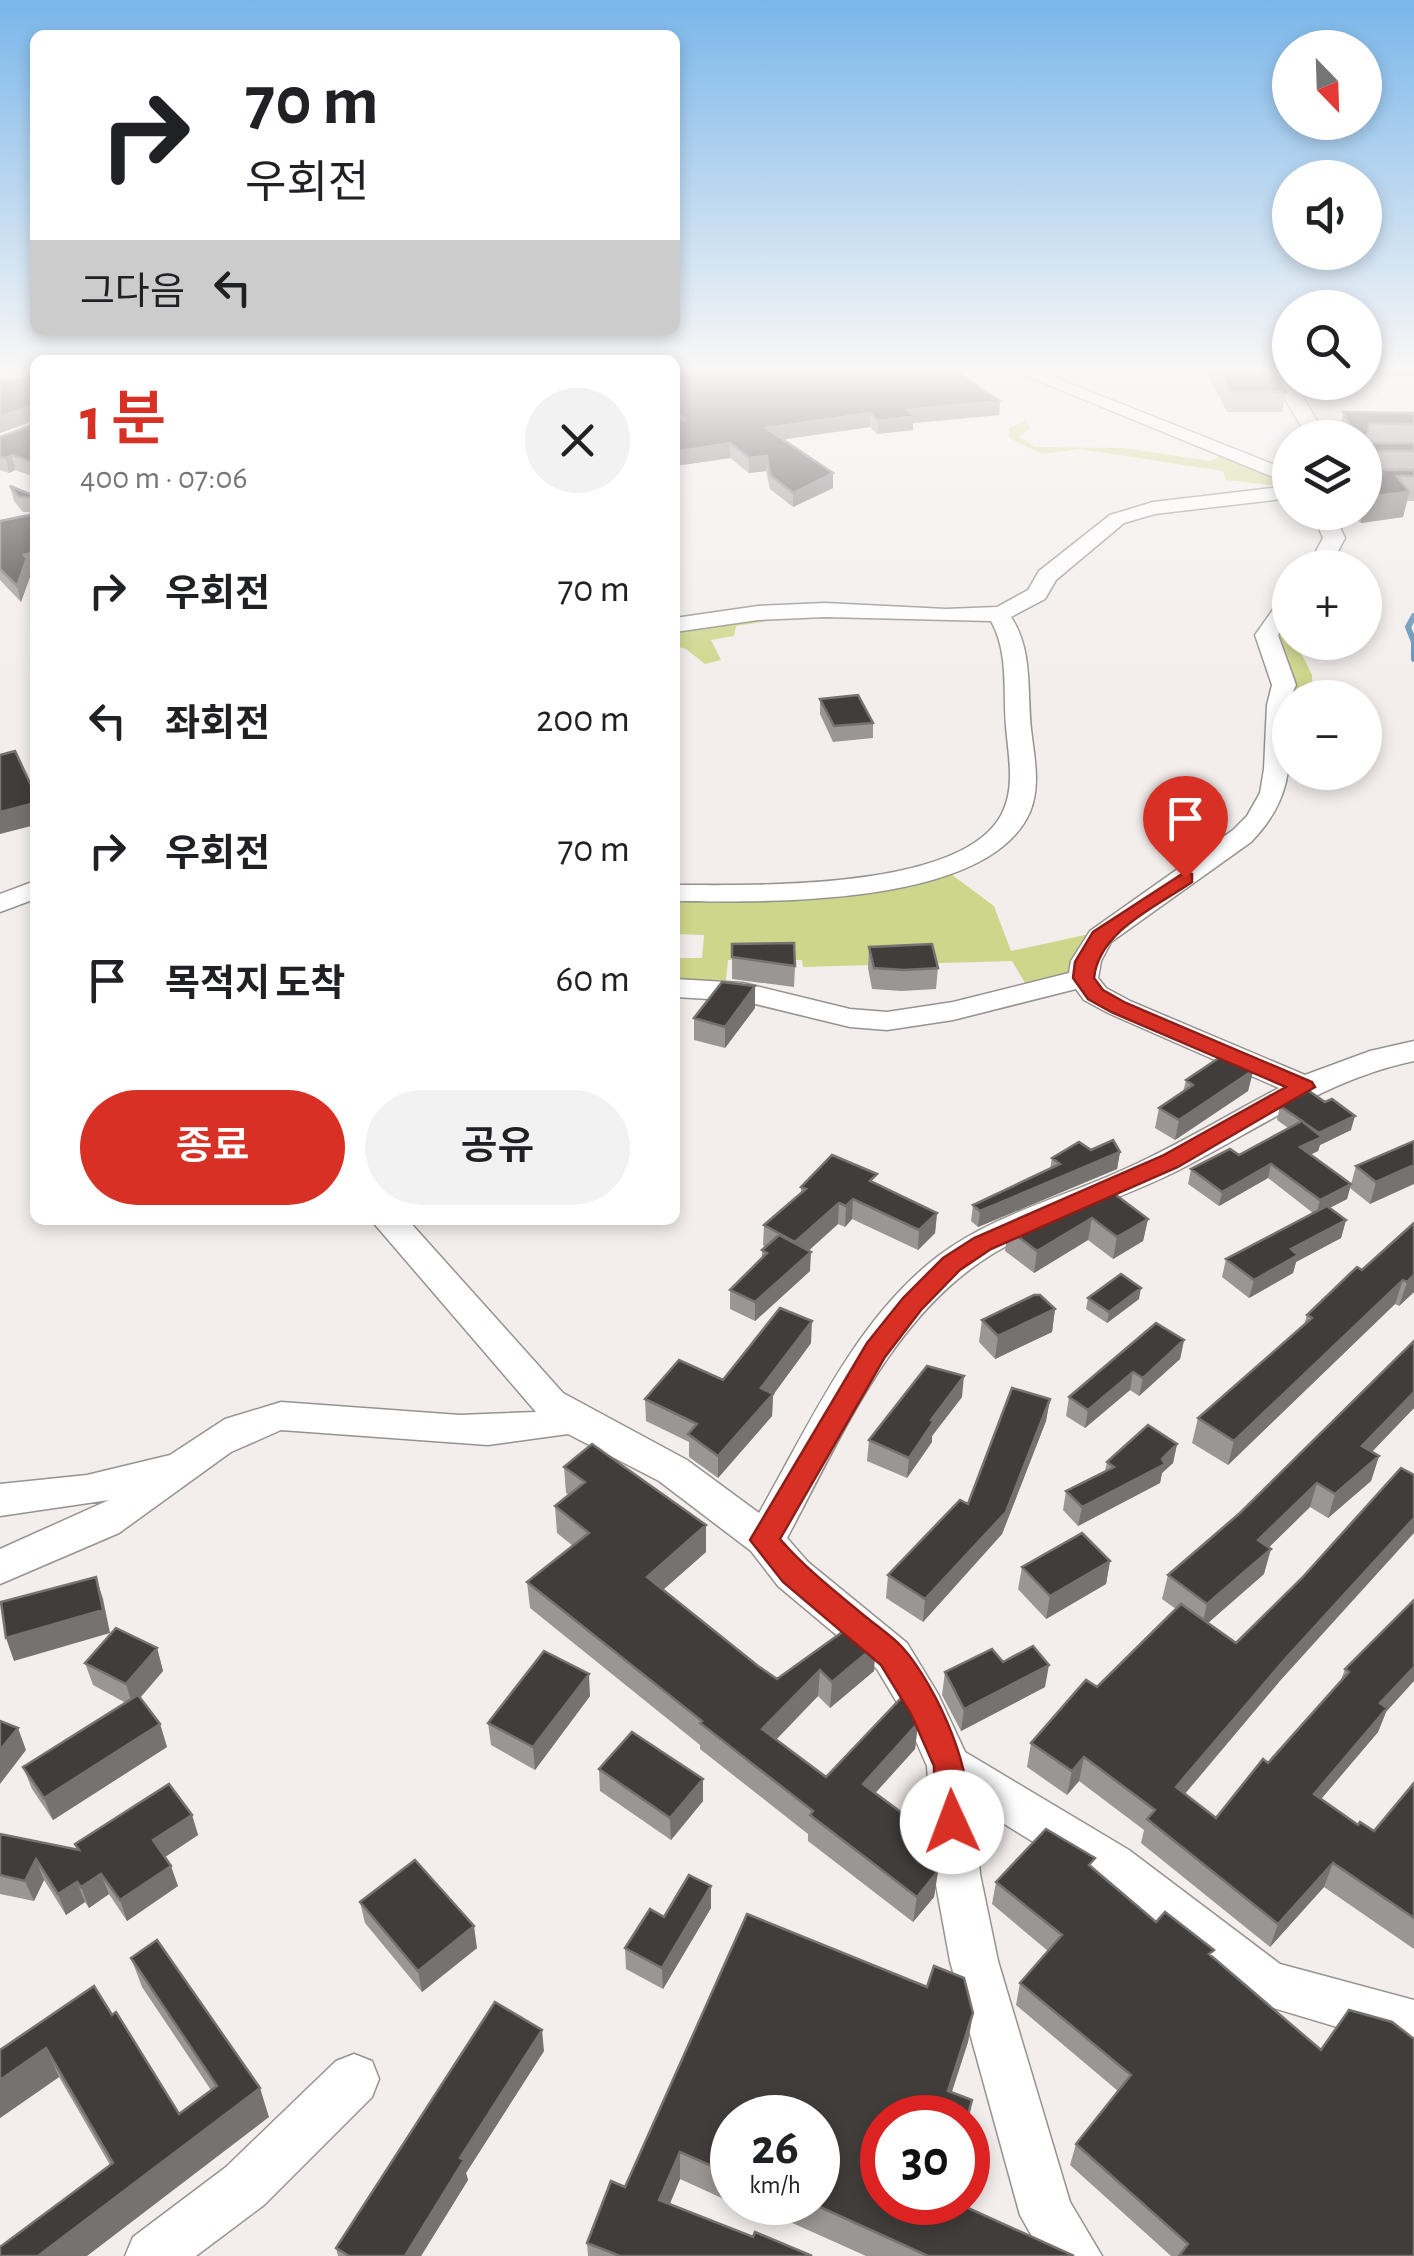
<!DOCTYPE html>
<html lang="ko">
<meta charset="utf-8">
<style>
body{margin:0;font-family:"Alegreya Sans","Noto Sans KR",sans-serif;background:#f2f2f2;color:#202124;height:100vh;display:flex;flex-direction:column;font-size:38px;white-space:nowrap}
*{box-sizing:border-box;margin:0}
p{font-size:32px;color:#757577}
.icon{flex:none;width:55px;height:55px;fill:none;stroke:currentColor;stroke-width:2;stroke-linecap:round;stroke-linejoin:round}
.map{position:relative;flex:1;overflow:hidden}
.sheet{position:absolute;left:30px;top:355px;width:650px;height:870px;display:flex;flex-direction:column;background:#fff;border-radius:15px;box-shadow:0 5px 15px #0003}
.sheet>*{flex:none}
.banner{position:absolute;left:30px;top:30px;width:650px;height:305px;border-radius:15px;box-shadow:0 5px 15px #0003;background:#fff;color:#202124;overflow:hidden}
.needle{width:65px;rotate:157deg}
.buttons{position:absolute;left:1272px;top:30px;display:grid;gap:20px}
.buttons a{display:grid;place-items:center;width:110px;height:110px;border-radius:50%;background:#fff;box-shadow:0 5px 15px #0003;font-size:50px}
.speed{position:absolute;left:710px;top:2095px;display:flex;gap:20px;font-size:50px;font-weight:700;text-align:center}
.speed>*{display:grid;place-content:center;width:130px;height:130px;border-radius:50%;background:#fff;box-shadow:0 5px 15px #0003;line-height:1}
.speed small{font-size:25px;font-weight:400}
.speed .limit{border:15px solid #d22;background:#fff;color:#111}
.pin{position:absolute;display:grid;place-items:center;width:85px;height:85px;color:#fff;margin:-102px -42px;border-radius:50% 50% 50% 0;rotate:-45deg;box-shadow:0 0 10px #0007}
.pin .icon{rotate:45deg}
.me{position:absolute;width:110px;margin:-55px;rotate:358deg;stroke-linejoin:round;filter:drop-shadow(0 0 8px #0008)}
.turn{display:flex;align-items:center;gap:35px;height:210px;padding:0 50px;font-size:45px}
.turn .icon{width:130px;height:130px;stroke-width:2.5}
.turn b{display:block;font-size:70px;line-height:85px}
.then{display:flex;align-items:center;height:95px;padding:0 50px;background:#0003;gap:20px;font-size:38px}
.round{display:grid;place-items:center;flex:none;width:105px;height:105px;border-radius:52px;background:#f2f2f2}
.summary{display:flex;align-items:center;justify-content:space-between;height:170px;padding:0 50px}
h1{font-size:60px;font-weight:600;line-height:75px;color:#d93025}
.primary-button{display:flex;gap:20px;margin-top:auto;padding:20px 50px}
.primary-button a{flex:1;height:115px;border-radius:60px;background:#d93025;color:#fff;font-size:40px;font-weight:600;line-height:115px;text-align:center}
.primary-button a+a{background:#f2f2f2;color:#202124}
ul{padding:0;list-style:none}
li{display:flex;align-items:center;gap:30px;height:130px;padding:0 50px}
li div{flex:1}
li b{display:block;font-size:38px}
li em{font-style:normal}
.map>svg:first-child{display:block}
.green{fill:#ced68b}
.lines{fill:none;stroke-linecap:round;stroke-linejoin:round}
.stream{stroke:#5f90b4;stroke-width:6}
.minor-casing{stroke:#96928f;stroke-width:3}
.minor{fill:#fff;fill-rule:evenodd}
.wall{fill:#9a9693;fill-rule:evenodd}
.shaded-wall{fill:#767270}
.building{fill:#413d3b;stroke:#767270;stroke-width:2.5}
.route{fill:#d93025;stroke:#8d1f18;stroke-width:2.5}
</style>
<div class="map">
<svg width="1414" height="2256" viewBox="0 0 1414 2256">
<rect width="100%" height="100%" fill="#f3eeeb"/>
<path class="green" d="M1026 420 1030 428 1020 437 1035 447 1124 448 1210 461 1225 454 1290 482V487L1226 480 1223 471 1079 449 1042 454 1009 438V428Z
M1290 614V642L1296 643 1312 675 1313 697H1290C1295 665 1265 642 1290 614Z
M767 615 768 621 736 626 734 636 711 640 721 660 705 664 686 649 675 646V627Z
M948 872 994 906 1011 951 1094 933 1075 975 1028 988 1012 961 803 967 802 960H728L725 988 675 984V958H702L704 935 675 934V898C769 899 859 903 948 872Z"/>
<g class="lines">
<path class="stream" d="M1414 616 1408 627 1414 642
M1414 643V659"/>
<defs>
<path id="minor" d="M1007 368H1031L1290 471V484Z
M1267 368H1285L1290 382H1294L1327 438H1308Z
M1290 486V498L1155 514 1124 523 1056 580 1045 599 1011 617C1033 650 1027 691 1031 729 1034 756 1041 785 1030 812 988 908 764 902 675 901V885C751 885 971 892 1004 809 1015 783 1008 753 1006 726 1003 691 1009 653 991 621L825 617 758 620 675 632V618L758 606 825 603 946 609 997 607 1028 590 1039 571 1110 515 1153 502Z
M1312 512H1333L1345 538 1329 568H1307L1323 538Z
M1290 595V618L1278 635 1296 685 1290 698C1290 757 1296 796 1251 842L1111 942 1101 961 1098 978 1106 988 1130 1001 1305 1075 1370 1051 1414 1041V1061C1328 1079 1258 1129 1181 1169 1121 1200 1052 1218 994 1253 892 1315 842 1436 787 1538L808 1562 907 1643 938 1694 965 1752 1129 1850 1280 1964 1414 2000V2050L1250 2001 1095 1880 975 1806 980 1874 998 1961 1070 2202 1102 2256H1043L1020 2215 950 1961 934 1874 927 1766 905 1716 877 1669 778 1586 751 1551 659 1481 568 1434 488 1445 281 1430 231 1452 119 1533 0 1584V1549L109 1500 0 1516V1484L87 1475 170 1455 225 1419 281 1402 460 1415 536 1412 371 1220H408L563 1393 687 1460 759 1513C809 1426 855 1320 937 1257 989 1217 1057 1199 1116 1173 1172 1149 1225 1116 1279 1088L1108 1013 1084 1000 1076 989 953 1020 887 1030 850 1027 743 1001 675 997V979L743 983 850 1009 887 1012 953 1002 1069 973 1071 961 1090 931 1233 830 1247 816 1260 793 1264 769 1267 705 1272 685 1255 635 1282 597Z
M35 881V899L0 912V894Z
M354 2054 372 2061 379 2079 372 2097 264 2205 196 2256H125L133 2237 226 2167 336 2061Z"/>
</defs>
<use href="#minor" class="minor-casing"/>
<use href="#minor" class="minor"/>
</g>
<path class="wall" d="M0 368H35V421L0 433V380L32 377 33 374 11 375 0 370Z
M675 368 806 373 1000 401 999 415 913 423V430L877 434 870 427 783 439 833 488 793 507 770 489 766 471 749 473 730 458 675 466Z
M1204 368H1271L1286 392 1282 412H1227Z
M1365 368H1414V376H1365Z
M1343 412 1414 413V501H1407L1403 517 1361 523 1346 512H1365V438H1339Z
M35 424V477L15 470 9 473 0 470V437Z
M10 486 35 496V569L30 570 31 574 21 602 0 580V521L34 514V512H23L14 501Z
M820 699 873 723V738L833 742 820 714Z
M732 944 795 966 794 987 732 979Z
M869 947 938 968 936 989 902 991 872 989 868 968Z
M755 986V1008L725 1048 694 1040V1018Z
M1256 1060 1248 1091 1175 1140 1155 1128 1159 1108 1183 1092 1186 1080Z
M1280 1106 1351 1130 1320 1145 1318 1151 1310 1155 1351 1184 1347 1199 1329 1208 1346 1220 1341 1238 1296 1262 1293 1273 1249 1298 1222 1277 1226 1259 1313 1213 1268 1178 1219 1206 1188 1184 1191 1169 1239 1155 1288 1128 1277 1120Z
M1414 1141 1370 1204 1350 1188 1356 1166Z
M1091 1150 1120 1152 1117 1169 978 1227 971 1221 973 1205 1050 1169 1052 1158Z
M876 1184 937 1213 935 1233 918 1250 852 1219 845 1227 838 1224 808 1251 810 1271 755 1321 730 1309V1290L762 1258V1250L765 1247 763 1245 764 1225 801 1193V1187Z
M1104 1186 1148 1219 1143 1241 1113 1259 1088 1240 1034 1273 1005 1251 1008 1229Z
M1414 1223V1292L1399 1306 1395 1304 1228 1465 1192 1443 1198 1418 1304 1325 1307 1315 1362 1270Z
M1088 1298 1139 1299 1107 1323 1086 1309Z
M1055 1309 1052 1332 995 1359 979 1342 982 1320Z
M1184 1340 1180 1359 1139 1396 1130 1390 1085 1428 1066 1416 1069 1397Z
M1414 1341V1408L1372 1452 1379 1456 1371 1481 1328 1518 1310 1507 1269 1547 1264 1574 1208 1623 1279 1682 1185 1794 1216 1818 1268 1763 1341 1680 1345 1669 1386 1712 1378 1732 1321 1799 1358 1825 1374 1831 1414 1783V1949L1324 1887 1270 1947 1141 1843 1144 1830 1079 1781 1067 1795 1027 1767 1031 1743 1097 1687 1176 1609 1162 1599 1168 1575 1240 1513Z
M811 1343 773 1395 772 1416 718 1478 689 1457V1442L646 1421 645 1399 723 1380Z
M962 1397 932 1436V1442L907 1478 867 1461 869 1440Z
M1050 1399 1046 1421 1002 1534 923 1622 886 1598 888 1575 968 1504Z
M1177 1444 1173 1463 1162 1473 1160 1483 1078 1526 1063 1510 1066 1491 1105 1471 1107 1462Z
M564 1467 706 1525V1552L663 1590 758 1666 777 1679 852 1625 874 1671 830 1708 818 1696 776 1740 826 1777 918 1723 915 1749 875 1793 938 1871 934 1897 913 1922 808 1841V1834L700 1749V1745L530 1608 527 1582 573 1546 557 1533 555 1506 569 1495 566 1493Z
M1110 1561 1106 1584 1046 1619 1018 1589 1022 1567Z
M157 1648 163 1671 140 1698 160 1724 167 1747 53 1820 32 1789 23 1767 126 1703 93 1685 85 1663Z
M1003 1662 1045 1687 961 1731 942 1695 945 1672Z
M590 1696 535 1770 491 1745 488 1723Z
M599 1769 703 1801 671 1840 600 1791Z
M192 1815 198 1835 165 1857 178 1886 127 1921 109 1894 89 1908 85 1902 66 1915 44 1880 34 1901 0 1894V1834L77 1850 75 1844Z
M1093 1868 1156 1922 1212 1956 1414 2256H1171L1070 2165 1076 2144 1118 2091 1016 2005 1020 1983 1048 1951 992 1904 996 1882Z
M360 1902 477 1948 422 1992 365 1923Z
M711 1908 663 1989 626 1969 625 1948 664 1917Z
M747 1914 973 2013 968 2042 952 2092 972 2100 968 2126V2118H882V2202L1074 2256H866L770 2213 768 2219 680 2179 670 2204 753 2237 812 2256H588L587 2243 625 2187ZM732 2118 818 2202H732Z
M131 1958 269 2117 110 2165 59 2077 0 2118V2050L112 2015 179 2114 211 2090 142 1987Z
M544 2051 466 2173 468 2180 421 2256H338L336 2248Z"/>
<path class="shaded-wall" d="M1000 401 999 415 913 423V430L877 434 878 421 907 410Z
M31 406 34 420 0 433V417Z
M870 413V427L766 442V428Z
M730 443V458L675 466V452Z
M1370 451 1365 475 1366 455Z
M12 455 15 470 9 473 6 458Z
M767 456 766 471 749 473V458Z
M833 473V488L793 507V493Z
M1409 492 1403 517 1361 523 1363 512H1365L1366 498Z
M35 552V569L30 570 31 574 21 602 17 586 24 555Z
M35 803V825L0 834V812Z
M755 986V1008L725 1048V1027Z
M1256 1060 1248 1091 1175 1140 1179 1120Z
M1355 1116 1351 1130 1320 1145 1318 1151 1296 1161 1300 1147 1317 1139 1319 1133Z
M1120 1152 1117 1169 978 1227 980 1211Z
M1271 1164 1268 1178 1219 1206 1222 1192Z
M1414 1165V1184L1370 1204 1376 1182Z
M1351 1184 1347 1199 1316 1215 1320 1200Z
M853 1199 852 1219 845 1227 846 1206Z
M839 1203 838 1224 795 1263V1242Z
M937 1213 935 1233 918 1250 919 1230Z
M1092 1218 1088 1240 1034 1273 1037 1251Z
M1148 1219 1143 1241 1113 1259 1117 1237Z
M1346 1220 1341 1238 1296 1262 1293 1273 1249 1298 1254 1280 1291 1249Z
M811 1252 810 1271 755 1321V1302Z
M1414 1275V1292L1399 1306 1407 1282Z
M1403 1280 1395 1304 1228 1465 1234 1441Z
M1141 1288 1139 1299 1107 1323 1109 1312Z
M1055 1309 1052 1332 995 1359 998 1336Z
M812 1321 811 1343 773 1395 772 1416 718 1478V1456L761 1388Z
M1184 1340 1180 1359 1139 1396 1143 1378Z
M1133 1372 1130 1390 1085 1428 1088 1410Z
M964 1376 962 1397 932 1436V1442L907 1478 909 1458 931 1420Z
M1414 1392V1408L1354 1470 1362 1446Z
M1050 1399 1046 1421 1002 1534 923 1622 925 1599Z
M1177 1444 1173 1463 1162 1473 1160 1483 1078 1526 1082 1507 1162 1459Z
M1379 1456 1371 1481 1328 1518 1335 1494Z
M1317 1483 1310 1507 1252 1564 1258 1540Z
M1414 1518V1533L1279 1682 1170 1811 1176 1787 1286 1658Z
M706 1525V1552L648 1603 647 1577Z
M1271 1549 1264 1574 1201 1629 1207 1604Z
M1110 1561 1106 1584 1046 1619 1050 1596Z
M96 1577 103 1599 110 1633 14 1661 6 1638Z
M876 1645 874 1671 830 1708 832 1682Z
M157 1648 163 1671 133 1706 126 1684Z
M1049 1665 1045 1687 961 1731 964 1709Z
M1414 1667V1681L1386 1712 1378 1732 1305 1818 1314 1794 1380 1703Z
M820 1670 818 1696 761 1755 762 1729Z
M589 1674 590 1696 535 1770 533 1747Z
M918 1723 915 1749 860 1810 863 1784Z
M160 1724 167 1747 53 1820 44 1798Z
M18 1728 26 1750 0 1784V1750Z
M1084 1757 1079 1781 1067 1795 1072 1771Z
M703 1779V1801L671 1840 670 1818Z
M192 1815 198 1835 159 1861 153 1840Z
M36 1859 44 1880 34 1901 25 1881Z
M1333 1863 1324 1887 1270 1947 1278 1924Z
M171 1866 178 1886 127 1921 120 1900Z
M938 1871 934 1897 913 1922 917 1897Z
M101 1874 109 1894 89 1908 81 1887Z
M77 1882 85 1902 66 1915 58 1894Z
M711 1886V1908L663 1989 662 1968Z
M474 1926 477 1948 422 1992 418 1971Z
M973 2013 968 2042 943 2118 948 2091Z
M542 2030 544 2051 466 2173 468 2180 421 2256H405L460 2158Z
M46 2048 59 2077 0 2118V2080Z
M260 2088 269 2117 87 2256H38Z
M680 2152V2179L660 2227 659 2200Z"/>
<path class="building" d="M34 368H35V409L31 406 0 417V380L32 377Z
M675 368H803L806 373 826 368H951L1000 401 907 410 914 416 878 421 870 413 766 428 833 473 793 493 770 475 767 456 749 458 730 443 675 452V421L685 420 675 411Z
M1218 368H1271L1286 392H1231Z
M1343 412 1414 413V424L1370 423 1366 439 1370 443H1414V451H1370L1366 455 1365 438H1357Z
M35 424V463L12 455 6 458 0 457V437Z
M1377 470H1414V476H1397L1409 492 1365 497V475L1382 473Z
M10 486 35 496V552L24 555 27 558 17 586 0 569V521L34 514V497H19Z
M858 695 873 723 834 726 820 699Z
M15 751 35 794V803L0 812V755Z
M794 943 795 966 732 957V944Z
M932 944 938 968 904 970 874 968 869 947Z
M722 982 755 986 725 1027 694 1018Z
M1231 1050 1256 1060 1246 1067 1252 1071 1179 1120 1159 1108 1193 1085 1186 1080Z
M1309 1091 1325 1102 1332 1099 1355 1116 1319 1133 1303 1122 1322 1137 1300 1147 1351 1184 1320 1200 1271 1164 1222 1192 1191 1169 1230 1149 1239 1155 1302 1121 1280 1106Z
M1113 1140 1120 1152 980 1211 973 1205 1060 1164 1052 1158 1079 1142 1091 1150Z
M1414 1141V1165L1376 1182 1356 1166Z
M832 1155 877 1174 870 1181 937 1213 919 1230 853 1199 846 1206 839 1203 795 1242 764 1225 806 1189 801 1187Z
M1104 1186 1148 1219 1117 1237 1092 1218 1037 1251 1008 1229Z
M1327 1206 1346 1220 1291 1249 1298 1255 1254 1280 1226 1259Z
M1414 1223V1275L1407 1282 1403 1280 1234 1441 1198 1418 1312 1318 1307 1315 1357 1267 1362 1270Z
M779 1235 811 1252 755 1302 730 1290 767 1253 762 1250Z
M1121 1274 1141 1288 1109 1312 1088 1298Z
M1034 1295H1040L1055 1309 998 1336 982 1320Z
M780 1308 812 1321 761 1388 773 1394 718 1456 688 1434 697 1424 645 1399 679 1360 723 1380Z
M1156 1323 1184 1340 1143 1378 1133 1372 1088 1410 1069 1397Z
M1414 1341V1392L1362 1446 1379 1456 1335 1494 1317 1483 1258 1540 1271 1549 1207 1604 1168 1575 1240 1513Z
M927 1366 964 1376 931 1420 934 1421 909 1458 869 1440Z
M1012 1388 1050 1399 1006 1512 925 1599 888 1575 960 1500 968 1504Z
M1148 1425 1177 1444 1162 1459 1165 1464 1082 1507 1066 1491 1114 1467 1107 1462Z
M592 1444 706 1525 647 1577 758 1666 777 1679 852 1625 876 1645 832 1682 820 1670 762 1729 826 1777 905 1694 918 1723 863 1784 933 1836 938 1871 917 1897 810 1815 813 1811 700 1723 702 1721 527 1582 589 1533 555 1506 585 1482 564 1467Z
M1401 1468 1414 1475V1518L1286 1658 1176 1787 1216 1818 1263 1759 1268 1763 1349 1672 1345 1669 1414 1600V1667L1380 1703 1387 1708 1314 1794 1358 1825 1360 1822 1374 1831 1414 1783V1918L1333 1863 1278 1924 1147 1819 1155 1810 1084 1757 1072 1771 1031 1743 1086 1680 1097 1687 1181 1604 1236 1643 1302 1578Z
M1082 1533 1110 1561 1050 1596 1022 1567Z
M96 1577 103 1610 6 1638 1 1602Z
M116 1628 157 1648 126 1684 85 1663Z
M1033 1646 1049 1665 964 1709 945 1672 992 1649 1003 1662Z
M544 1651 589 1674 533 1747 488 1723Z
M138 1695 160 1724 44 1798 23 1767Z
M0 1721 18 1728 0 1750Z
M632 1732 703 1779 670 1818 599 1769Z
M169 1784 192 1815 153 1840 171 1866 120 1900 101 1874 81 1887 77 1882 58 1894 36 1859 25 1881 0 1875V1834L79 1850 75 1844Z
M1046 1829 1095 1858 1089 1865 1156 1922 1165 1912 1214 1950 1209 1954 1321 2050 1349 2010 1392 2022 1414 2039V2256H1179L1188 2244 1076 2144 1131 2075 1020 1983 1062 1935 996 1882Z
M415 1860 474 1926 418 1971 360 1902Z
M689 1875 711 1886 662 1968 625 1948 650 1909 664 1917Z
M747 1914 927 1987 934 1966 964 1978 973 2013 948 2091 972 2100 967 2118H882V2202H955L1074 2256H928L809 2202H818V2118H732V2175L680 2152 659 2200 753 2237 755 2232 812 2256H620L587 2243 611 2181 625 2187Z
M157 1940 260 2088 38 2256H0V2247L113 2163 46 2048 0 2080V2050L94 1986 112 2015 116 2012 179 2114 217 2086 131 1958Z
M495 2002 542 2030 460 2158 464 2160 405 2256H349L336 2248Z"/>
<linearGradient id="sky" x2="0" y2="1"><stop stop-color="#79b6ea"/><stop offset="0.54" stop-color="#faf7f6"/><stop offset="1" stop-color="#faf7f6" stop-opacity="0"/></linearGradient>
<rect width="1414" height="684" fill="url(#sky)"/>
<path class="route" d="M1185 872 1192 874V882C1156 907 1099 931 1094 978L1103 990 1126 1003 1312 1082 1315 1087 1178 1167 991 1249 960 1270 921 1310 885 1357 780 1539C806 1569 836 1592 866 1617 878 1627 892 1636 902 1647 935 1683 984 1786 963 1833L952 1837 940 1833 935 1822 934 1766 911 1714 881 1665 783 1582 750 1540 867 1343 903 1298 943 1258 974 1238 1162 1156 1286 1087 1111 1012 1088 999 1073 978 1075 962 1093 932Z"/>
</svg>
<div class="buttons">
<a><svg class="needle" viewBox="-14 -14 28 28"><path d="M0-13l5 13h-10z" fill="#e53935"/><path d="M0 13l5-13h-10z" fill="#757577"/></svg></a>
<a><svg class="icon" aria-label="sound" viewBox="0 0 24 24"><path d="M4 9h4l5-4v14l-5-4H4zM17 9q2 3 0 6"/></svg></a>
<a><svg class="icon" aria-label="search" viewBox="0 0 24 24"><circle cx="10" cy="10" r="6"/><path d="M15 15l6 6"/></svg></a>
<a><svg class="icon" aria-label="layers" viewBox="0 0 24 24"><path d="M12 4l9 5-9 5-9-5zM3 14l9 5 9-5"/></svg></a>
<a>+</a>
<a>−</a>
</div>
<div class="speed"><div>26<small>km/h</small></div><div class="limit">30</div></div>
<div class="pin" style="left:1185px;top:878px;background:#d93025"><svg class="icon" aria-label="arrive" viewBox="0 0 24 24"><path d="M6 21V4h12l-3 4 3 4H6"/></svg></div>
<svg class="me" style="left:952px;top:1822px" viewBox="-20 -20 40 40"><circle r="19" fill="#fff"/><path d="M0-13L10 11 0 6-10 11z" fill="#d93025"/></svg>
<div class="banner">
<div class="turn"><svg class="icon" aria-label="right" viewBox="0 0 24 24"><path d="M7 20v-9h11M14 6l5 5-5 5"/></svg><div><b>70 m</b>우회전</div></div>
<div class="then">그다음<svg class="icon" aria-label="left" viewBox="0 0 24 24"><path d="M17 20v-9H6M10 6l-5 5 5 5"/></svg></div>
</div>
<section class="sheet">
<div class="summary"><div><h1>1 분</h1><p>400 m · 07:06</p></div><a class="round"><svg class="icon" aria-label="close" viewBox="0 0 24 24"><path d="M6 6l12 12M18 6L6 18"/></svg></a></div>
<ul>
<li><svg class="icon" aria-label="right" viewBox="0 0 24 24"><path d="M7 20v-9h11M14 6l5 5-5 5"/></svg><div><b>우회전</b></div><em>70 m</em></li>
<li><svg class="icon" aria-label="left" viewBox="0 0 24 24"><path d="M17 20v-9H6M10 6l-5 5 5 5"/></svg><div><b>좌회전</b></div><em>200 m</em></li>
<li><svg class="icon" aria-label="right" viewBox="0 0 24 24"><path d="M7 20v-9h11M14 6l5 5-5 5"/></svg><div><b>우회전</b></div><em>70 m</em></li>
<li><svg class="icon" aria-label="arrive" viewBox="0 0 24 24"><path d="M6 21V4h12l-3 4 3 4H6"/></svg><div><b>목적지 도착</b></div><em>60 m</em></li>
</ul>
<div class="primary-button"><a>종료</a><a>공유</a></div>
</section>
</div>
